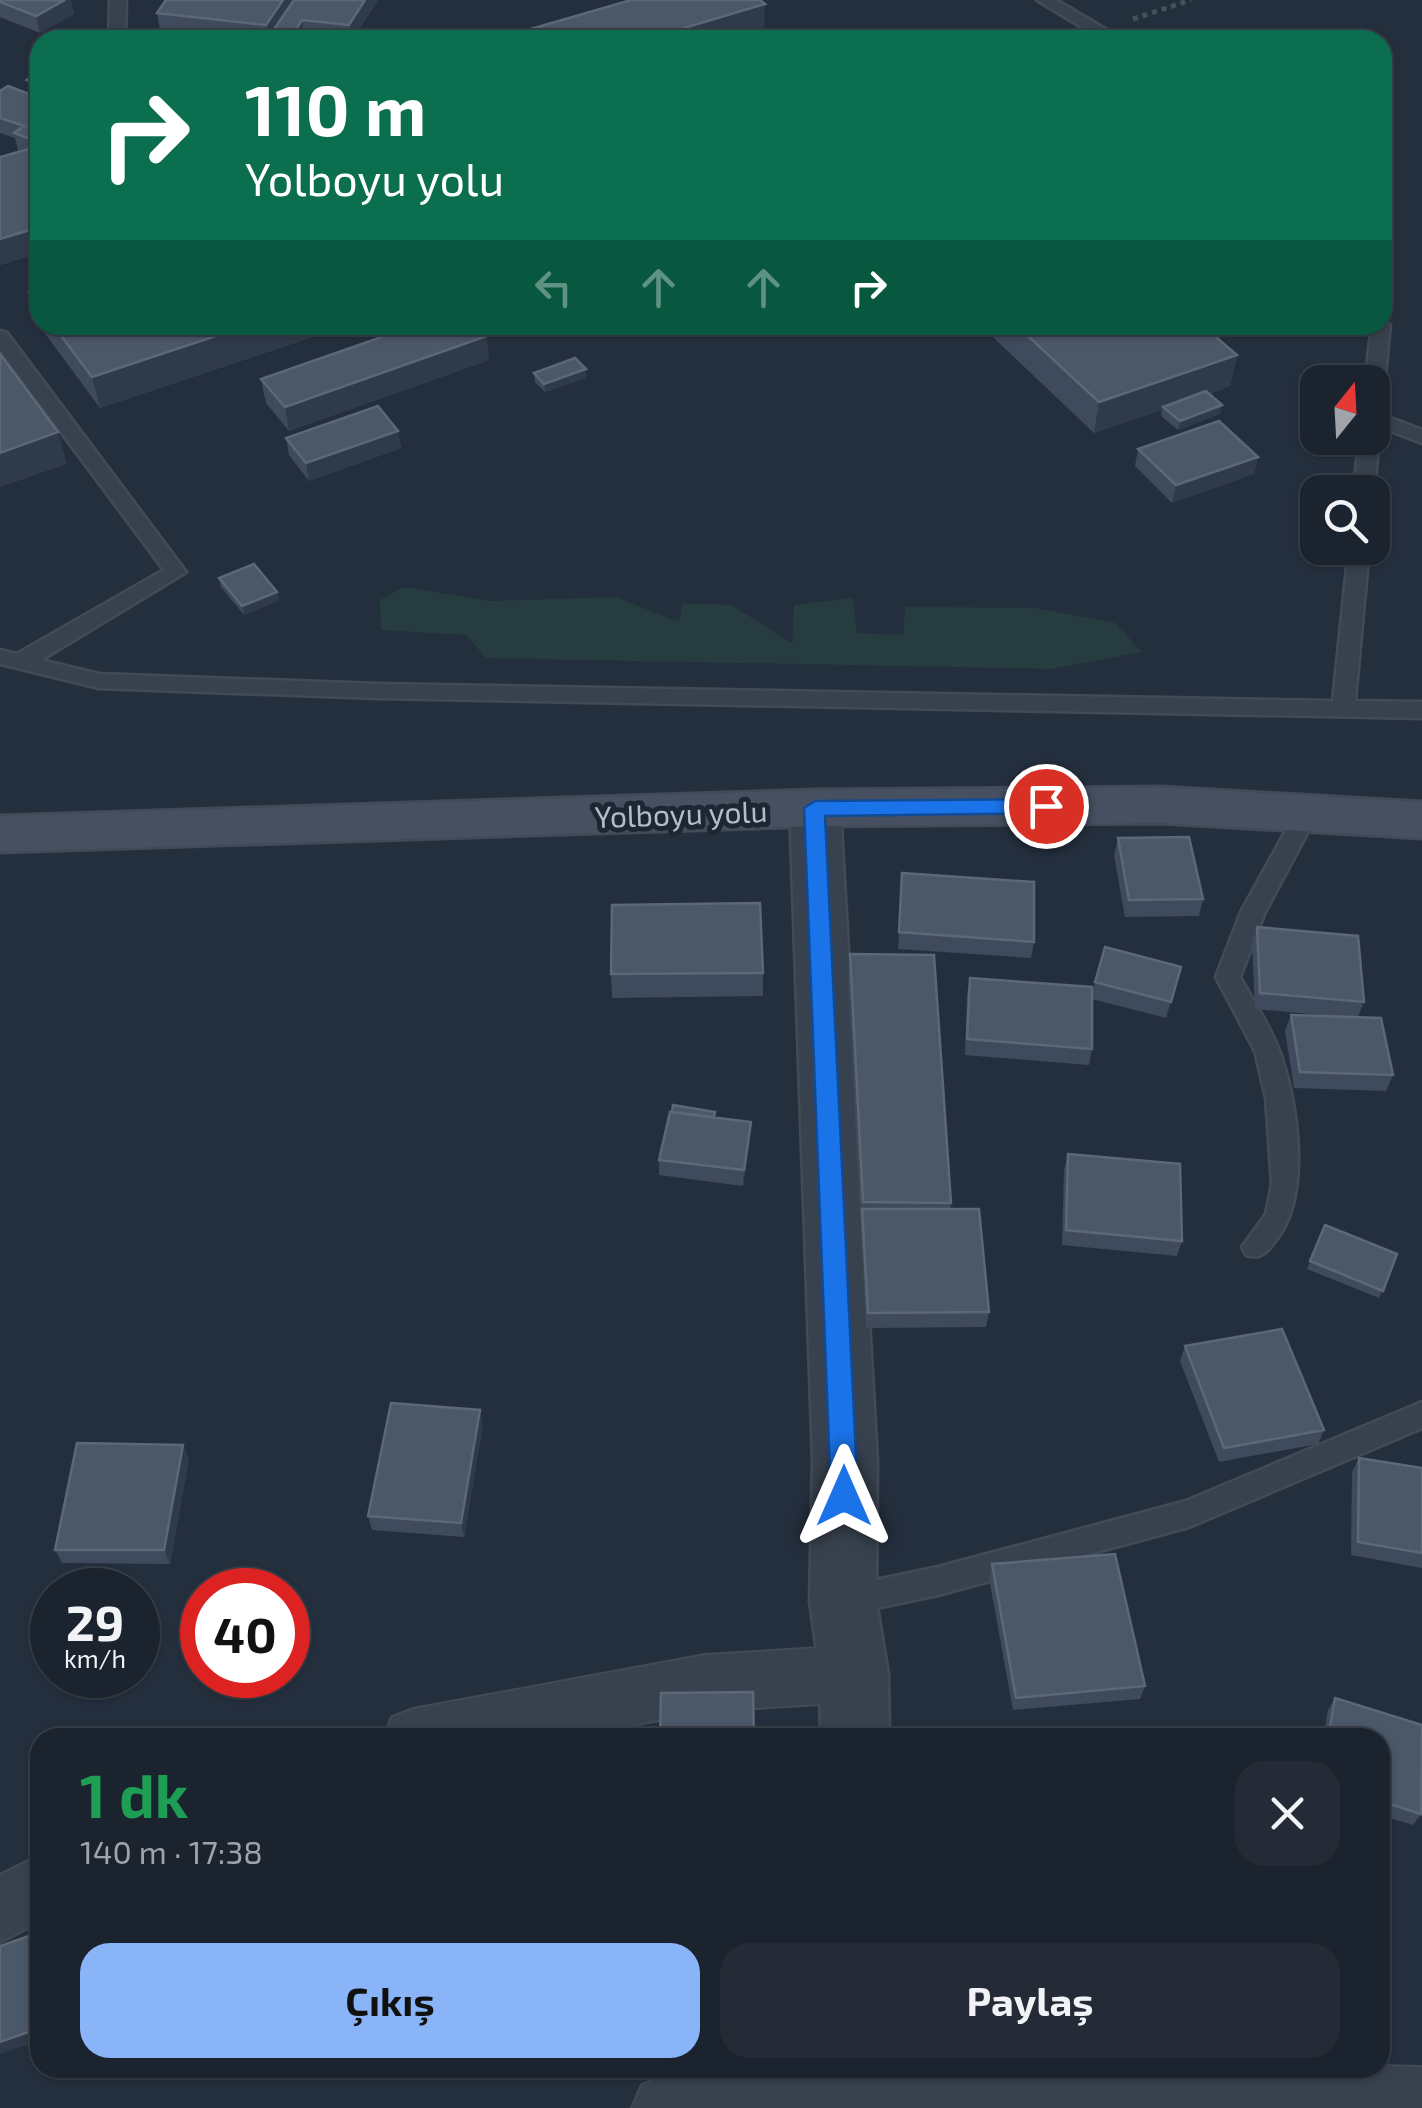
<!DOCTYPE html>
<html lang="tr">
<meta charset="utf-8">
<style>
body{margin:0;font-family:"Exo 2",sans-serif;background:#242b36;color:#f1f3f6;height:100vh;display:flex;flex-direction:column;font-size:38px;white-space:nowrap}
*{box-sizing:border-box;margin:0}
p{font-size:32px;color:#a0a4aa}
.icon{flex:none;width:55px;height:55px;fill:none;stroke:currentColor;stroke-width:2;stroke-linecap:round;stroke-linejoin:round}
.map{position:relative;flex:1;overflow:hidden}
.side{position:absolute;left:30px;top:1728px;width:1360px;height:350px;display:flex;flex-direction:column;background:#1b232e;border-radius:30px;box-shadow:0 2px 8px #0004,0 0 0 2px #39404a}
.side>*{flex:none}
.top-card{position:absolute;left:30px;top:30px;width:1362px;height:305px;border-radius:30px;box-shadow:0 2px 8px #0004,0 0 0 2px #39404a;background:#0b6e4f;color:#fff;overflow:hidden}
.needle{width:65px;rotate:18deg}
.fabs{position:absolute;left:1300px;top:365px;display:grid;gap:20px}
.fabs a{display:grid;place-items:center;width:90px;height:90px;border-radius:20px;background:#1b232e;box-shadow:0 2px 8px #0004,0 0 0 2px #39404a;font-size:50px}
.speed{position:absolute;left:30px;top:1568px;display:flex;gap:20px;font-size:50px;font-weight:700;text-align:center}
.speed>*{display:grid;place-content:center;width:130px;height:130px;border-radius:50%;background:#1b232e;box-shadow:0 2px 8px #0004,0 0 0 2px #39404a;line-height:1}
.speed small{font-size:25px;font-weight:400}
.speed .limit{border:15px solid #d22;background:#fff;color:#111}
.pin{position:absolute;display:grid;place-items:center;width:85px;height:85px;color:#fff;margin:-42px;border:5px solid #fff;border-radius:50%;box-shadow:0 2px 10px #0007}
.me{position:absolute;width:110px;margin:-55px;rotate:0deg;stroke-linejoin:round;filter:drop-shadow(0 0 8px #0008)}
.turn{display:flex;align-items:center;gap:35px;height:210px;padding:0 50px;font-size:45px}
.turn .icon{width:130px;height:130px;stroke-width:2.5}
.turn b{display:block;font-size:70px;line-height:85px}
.lanes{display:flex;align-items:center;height:95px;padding:0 50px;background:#0003;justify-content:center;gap:50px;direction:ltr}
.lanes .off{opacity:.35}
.round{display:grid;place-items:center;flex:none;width:105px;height:105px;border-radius:30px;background:#242b36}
.overview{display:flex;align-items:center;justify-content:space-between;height:170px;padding:0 50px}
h1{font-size:60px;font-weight:700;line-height:75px;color:#1e9e55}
.action{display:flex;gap:20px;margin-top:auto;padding:20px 50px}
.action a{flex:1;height:115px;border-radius:30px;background:#8ab4f8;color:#111;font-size:40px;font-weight:700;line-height:115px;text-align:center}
.action a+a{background:#242b36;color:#f1f3f6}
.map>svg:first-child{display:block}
.green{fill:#263c3f}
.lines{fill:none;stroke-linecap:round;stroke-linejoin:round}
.service-casing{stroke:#414a57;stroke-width:5}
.minor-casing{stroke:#414a57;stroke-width:4}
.tertiary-casing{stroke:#414a57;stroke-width:5}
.secondary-casing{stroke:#414a57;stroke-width:5}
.path{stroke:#3f5557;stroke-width:5;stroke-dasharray:5 5;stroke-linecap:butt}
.service{fill:#38414e;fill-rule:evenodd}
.minor{fill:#38414e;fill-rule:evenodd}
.tertiary{fill:#38414e;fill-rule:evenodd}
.secondary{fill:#465061;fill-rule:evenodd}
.wall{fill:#3f4b5c}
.shaded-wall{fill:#2f3b4b}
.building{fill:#4b5868;stroke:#5c6777;stroke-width:2.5}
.route{fill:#1a73e8;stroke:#114b97;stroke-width:2.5}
.labels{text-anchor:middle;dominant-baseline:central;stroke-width:10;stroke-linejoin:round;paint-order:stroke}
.street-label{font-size:30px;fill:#b4bcc9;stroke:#1d2633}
</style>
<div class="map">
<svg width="1422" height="2108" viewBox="0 0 1422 2108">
<rect width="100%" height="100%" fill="#242f3e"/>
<path class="green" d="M403 587 489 601 616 597 679 622 683 603 731 605 792 643 794 605 853 598 857 633 903 635 905 607 1035 608 1115 623 1142 652 1051 669 486 658 466 635 381 630 380 600Z"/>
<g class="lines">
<defs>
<path id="service" d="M110 0H126L125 40H109Z
M1037 0H1056L1124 40H1104L1096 35 1056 40 1085 29Z
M1382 253 1391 258V307L1382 312Z
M1382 320 1390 325 1382 407 1375 412 1422 430V443L1372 424V382H1365L1372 325H1382Z
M0 331 7 333 186 572 41 660 99 674 378 684 1333 701 1349 548H1369L1355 701 1422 702V718L378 698 99 688 0 664V650L17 654 164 570 0 350Z
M1372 433 1379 438 1374 492H1354L1359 438H1372Z
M1308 803 1319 811 1265 912 1240 977C1253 1001 1271 1027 1280 1053 1298 1103 1311 1196 1276 1240 1267 1252 1261 1260 1246 1255L1242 1247 1266 1214 1272 1184 1266 1098 1255 1051 1216 977 1241 912 1300 805Z
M1422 1402V1428L1189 1527 938 1595 843 1615 832 1611 828 1601 832 1591 843 1587 938 1567 1186 1501Z"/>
<path id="minor" d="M854 1646 875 1654 883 1674 875 1694 854 1702 705 1711 567 1738H384L392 1717 413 1709 705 1655Z
M40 1855V1922L0 1942V1875Z
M1380 2066 1422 2067V2108H632L642 2085 665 2075 717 2068Z"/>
<path id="tertiary" d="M815 790 833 795 840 808 877 1461 876 1601 888 1674 889 1738H821L820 1674 810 1601 813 1461 790 808 797 795Z
M823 2068H898L900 2108H824Z"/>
<path id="secondary" d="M1161 787 1422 802V838L1161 823 815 826 0 852V816L815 790Z"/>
</defs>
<use href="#service" class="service-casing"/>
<use href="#minor" class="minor-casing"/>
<use href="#tertiary" class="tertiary-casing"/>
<use href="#secondary" class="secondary-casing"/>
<path class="path" d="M1133 19 1191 0"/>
<use href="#service" class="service"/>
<use href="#minor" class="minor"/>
<use href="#tertiary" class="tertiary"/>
<use href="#secondary" class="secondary"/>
</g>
<path class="wall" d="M0 0H71L74 14 40 33 0 17Z
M166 0H378L352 40 304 36 302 40H162L157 13Z
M40 71V253L0 265V157L22 151 18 150 15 138 0 133V91L30 94 27 80Z
M40 290V325H348L100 408 38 324 29 293Z
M980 325H1202L1237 355 1230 386 1209 394 1222 405 1220 414 1178 430 1161 416 1162 410 1094 433Z
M489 360 289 431 266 403 261 379Z
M586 369V378L545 392 535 382 534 373Z
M398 431 401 448 309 481 289 455 286 438Z
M1138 449 1258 457 1254 474 1172 503 1135 466Z
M219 578 279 600 244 615 221 587Z
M1118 838 1203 899 1199 916 1125 917 1114 855Z
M902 873 1034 942 1031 958 898 949Z
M1257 927 1364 1002 1358 1017 1393 1075 1386 1091 1294 1088 1285 1031 1291 1015 1332 1016 1255 1009 1252 944Z
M850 954 951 1203 950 1209 989 1312 986 1327 866 1328 848 978Z
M1181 967 1166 1018 1092 999V1049L1089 1065 965 1055 967 994 970 978 1092 995 1095 982Z
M763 973V996L612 998 611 974Z
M715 1117 750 1138 743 1186 659 1175V1160Z
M1068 1154 1182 1241 1177 1256 1062 1245 1064 1170Z
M1325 1225 1397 1254 1379 1298 1307 1269Z
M1185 1346 1324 1430 1318 1444 1219 1462 1180 1361Z
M483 1424 464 1537 372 1530 368 1516Z
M1359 1458 1422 1468V1568L1351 1555 1352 1472Z
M189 1459 170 1564 62 1563 55 1550Z
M992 1564 1145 1686 1140 1699 1013 1710 989 1578Z
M1335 1698 1422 1725V1810L1421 1814 1413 1825 1380 1815V1738H1323L1328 1710Z"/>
<path class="shaded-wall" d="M65 0H71L74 14 40 33 36 16Z
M283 0H307L268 38 269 40 266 25Z
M365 0H378L351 40 349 25Z
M765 4 764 34 744 40H644Z
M302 20 304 36 302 40H289Z
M40 227V253L0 265V239Z
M249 325H348L100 408 92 377Z
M487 336 489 360 289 431 285 407Z
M1237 355 1230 386 1165 409 1163 407 1162 410 1094 433 1099 402Z
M586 369V378L545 392 544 384Z
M1222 405 1220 414 1178 430 1180 421Z
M398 431 401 448 309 481 306 463Z
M58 432 67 464 0 487V453Z
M1258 457 1254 474 1172 503 1176 485Z
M277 592 279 600 244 615 242 606Z
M751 1122 750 1138 743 1186 744 1170Z
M480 1410 483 1424 464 1537 461 1523Z
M183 1445 189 1459 170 1564 164 1550Z
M40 2028V2041L0 2054V2042Z"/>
<path class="building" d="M0 0H65L36 16 0 2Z
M166 0H283L266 25 157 13Z
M294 0H365L349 25 302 20 289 40 268 38Z
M631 0H760L765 4 644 40H493Z
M40 71V85L27 80Z
M8 86 40 98V138L36 141 14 133 24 126 0 118V91Z
M40 146V227L0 239V157Z
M40 290V307L29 293Z
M53 325H249L92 377Z
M416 325H477L487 336 285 407 261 379Z
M1016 325H1202L1237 355 1099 402Z
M0 354 58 432 0 453Z
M575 358 586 369 544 384 534 373Z
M1206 391 1222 405 1180 421 1163 407Z
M378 406 398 431 306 463 286 438Z
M1219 421 1258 457 1176 485 1138 449Z
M254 564 277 592 242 606 219 578Z
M1189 837 1203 899 1129 900 1118 838Z
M902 873 1034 882V942L899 932Z
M760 903 763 973 611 974 612 905Z
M1257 927 1358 936 1364 1002 1260 993Z
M1105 947 1181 967 1171 1002 1095 982Z
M850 954 934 955 951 1203 863 1202Z
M970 978 1092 987V1049L967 1039Z
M1291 1015 1381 1018 1393 1075 1300 1072Z
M673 1105 715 1112 714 1117 672 1112Z
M670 1112 751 1122 744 1170 659 1160Z
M1068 1154 1180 1164 1182 1241 1066 1230Z
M862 1209H979L989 1312 868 1313Z
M1325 1225 1397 1254 1383 1291 1310 1261Z
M1282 1329 1324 1430 1224 1448 1185 1346Z
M391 1403 480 1410 461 1523 368 1516Z
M77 1443 183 1445 164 1550H55Z
M1359 1458 1422 1468V1553L1358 1542Z
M1115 1554 1145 1686 1016 1698 992 1564Z
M753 1692 754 1738H660L661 1693Z
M1335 1698 1422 1725 1421 1814 1380 1801V1738H1328Z
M40 1932V2028L0 2042V1946Z"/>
<path class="route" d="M1046 799 1056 806 1046 813 825 816 858 1496 854 1505 844 1508 835 1505 831 1496 804 808 815 801Z"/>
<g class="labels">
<g class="street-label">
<text transform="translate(681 813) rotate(-2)">Yolboyu yolu</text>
</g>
</g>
</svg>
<div class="fabs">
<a><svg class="needle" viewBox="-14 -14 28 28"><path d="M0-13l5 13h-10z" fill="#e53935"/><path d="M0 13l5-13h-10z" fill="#a0a4aa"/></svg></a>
<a><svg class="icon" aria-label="search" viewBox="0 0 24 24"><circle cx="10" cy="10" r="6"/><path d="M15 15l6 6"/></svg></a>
</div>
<div class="speed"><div>29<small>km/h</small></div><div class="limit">40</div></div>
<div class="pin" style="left:1046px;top:806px;background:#d93025"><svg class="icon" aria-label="arrive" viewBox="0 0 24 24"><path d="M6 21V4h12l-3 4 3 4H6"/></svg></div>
<svg class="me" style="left:844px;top:1496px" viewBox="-20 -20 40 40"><path d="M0-17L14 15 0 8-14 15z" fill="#1a73e8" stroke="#fff" stroke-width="4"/></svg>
<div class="top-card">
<div class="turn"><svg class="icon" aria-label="right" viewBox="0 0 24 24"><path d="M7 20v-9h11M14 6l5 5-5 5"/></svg><div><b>110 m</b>Yolboyu yolu</div></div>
<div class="lanes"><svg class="icon off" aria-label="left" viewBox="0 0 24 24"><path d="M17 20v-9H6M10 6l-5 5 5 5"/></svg><svg class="icon off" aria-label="ahead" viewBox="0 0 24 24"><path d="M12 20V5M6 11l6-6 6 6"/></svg><svg class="icon off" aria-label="ahead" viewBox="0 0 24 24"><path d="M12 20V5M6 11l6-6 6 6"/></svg><svg class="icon" aria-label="right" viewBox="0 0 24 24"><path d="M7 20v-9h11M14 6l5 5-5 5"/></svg></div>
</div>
<section class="side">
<div class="overview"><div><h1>1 dk</h1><p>140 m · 17:38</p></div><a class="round"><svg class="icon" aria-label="close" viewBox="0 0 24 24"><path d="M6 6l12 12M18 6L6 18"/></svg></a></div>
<div class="action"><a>Çıkış</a><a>Paylaş</a></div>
</section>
</div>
